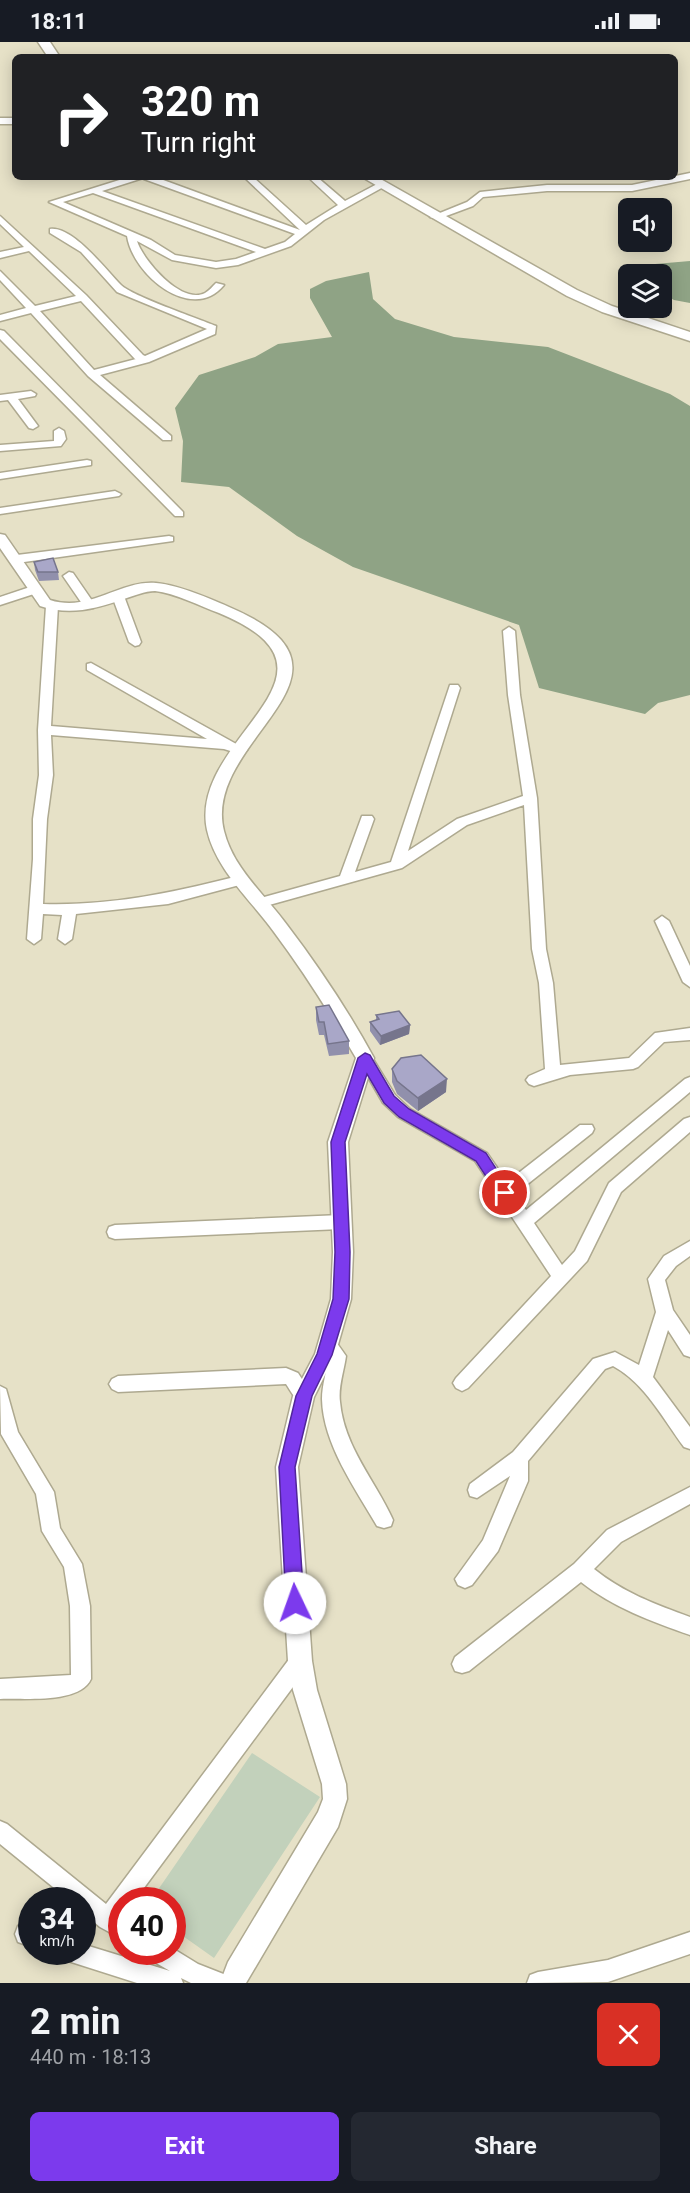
<!DOCTYPE html>
<meta charset="utf-8">
<style>
body{margin:0;font-family:Roboto,sans-serif;background:#242831;color:#f1f3f6;height:100vh;display:flex;flex-direction:column;font-size:22px;white-space:nowrap}
*{box-sizing:border-box;margin:0}
p{font-size:20px;color:#9ea1a6}
.icon{flex:none;width:33px;height:33px;fill:none;stroke:currentColor;stroke-width:2;stroke-linecap:round;stroke-linejoin:round}
.map{position:relative;height:1941px;overflow:hidden}
.panel{display:flex;flex-direction:column;background:#171b24;flex:1}
.panel>*{flex:none}
.top-card{position:absolute;left:12px;top:12px;width:666px;height:126px;border-radius:9px;box-shadow:0 3px 15px #0003;background:#202124;color:#fff;overflow:hidden}
.buttons{position:absolute;left:618px;top:156px;display:grid;gap:12px}
.buttons a{display:grid;place-items:center;width:54px;height:54px;border-radius:9px;background:#171b24;box-shadow:0 3px 15px #0003;font-size:30px}
.speed{position:absolute;left:18px;top:1845px;display:flex;gap:12px;font-size:30px;font-weight:700;text-align:center}
.speed>*{display:grid;place-content:center;width:78px;height:78px;border-radius:50%;background:#171b24;box-shadow:0 3px 15px #0003;line-height:1}
.speed small{font-size:15px;font-weight:400}
.speed .limit{border:9px solid #d22;background:#fff;color:#111}
.pin{position:absolute;display:grid;place-items:center;width:51px;height:51px;color:#fff;margin:-26px;border:3px solid #fff;border-radius:50%;box-shadow:0 2px 6px #0007}
.me{position:absolute;width:66px;margin:-33px;rotate:357deg;stroke-linejoin:round;filter:drop-shadow(0 0 4px #0008)}
.turn{display:flex;align-items:center;gap:21px;height:126px;padding:0 30px;font-size:27px}
.turn .icon{width:78px;height:78px;stroke-width:2.5}
.turn b{display:block;font-size:42px;line-height:51px}
.round{display:grid;place-items:center;flex:none;width:63px;height:63px;border-radius:9px;background:#242831}
.overview{display:flex;align-items:center;justify-content:space-between;height:102px;padding:0 30px}
h1{font-size:36px;font-weight:700;line-height:45px}
.button{display:flex;gap:12px;margin-top:auto;padding:12px 30px}
.button a{flex:1;height:69px;border-radius:9px;background:#7c3aed;color:#fff;font-size:24px;font-weight:700;line-height:69px;text-align:center}
.button a+a{background:#242831;color:#f1f3f6}
.status{display:flex;justify-content:space-between;align-items:center;height:42px;padding:0 30px;background:#171b24;direction:ltr}
.status svg{height:16px;fill:currentColor}
.map>svg:first-child{display:block}
.green{fill:#c2d1bb}
.forest{fill:#8fa385}
.lines{fill:none;stroke-linecap:round;stroke-linejoin:round}
.minor-casing{stroke:#aea990;stroke-width:3}
.tertiary-casing{stroke:#aea990;stroke-width:3}
.secondary-casing{stroke:#aea990;stroke-width:3}
.minor{fill:#fff;fill-rule:evenodd}
.tertiary{fill:#fff;fill-rule:evenodd}
.secondary{fill:#fff;fill-rule:evenodd}
.wall{fill:#9190ac}
.shaded-wall{fill:#76758c}
.building{fill:#a9a7c8;stroke:#76758c;stroke-width:1.5}
.route{fill:#7c3aed;stroke:#51269a;stroke-width:1.5}
</style>
<div class="status"><b>18:11</b><svg viewBox="0 0 49 12"><path d="M0 12V9h3v3zM5 12V6h3v6zM10 12V3h3v9zM15 12V0h3v12zM26 1h20v11H26zM47 4h2v5h-2z"/></svg></div>
<div class="map">
<svg width="690" height="1941" viewBox="0 0 690 1941">
<rect width="100%" height="100%" fill="#e6e1c7"/>
<path class="green" d="M252 1711 320 1755 214 1916 173 1887 172 1858H151Z"/>
<path class="forest" d="M690 219V261L674 258 662 251V232H644L655 222Z
M369 230 373 257 395 277 454 295 548 305 670 352 690 364V653L658 661 645 672 539 646 519 583 353 525 297 494 229 445 181 440 183 399 175 366 199 333 255 315 278 302 332 295 310 256V247L326 239Z"/>
<g class="lines">
<defs>
<path id="minor" d="M690 131V137L632 149H547L483 155 473 164 438 177 430 175 467 160 480 150 547 143H632Z
M129 135H155L300 188 244 135H253L306 183 338 163 308 135H317L345 159 379 141 387 143 324 178 291 204 238 223 216 226 172 218 137 199C143 218 181 263 205 251 209 249 213 244 216 241L224 243C192 282 133 233 127 194L49 160ZM143 136 144 137 295 192 285 200 265 207 102 149ZM93 151 256 210 236 217 216 220 175 213 151 198 63 160Z
M0 174 86 253 143 313 145 314 207 287 117 250 81 210 50 191V187C73 184 106 228 121 243 132 254 197 276 216 284L215 292 149 320 100 333 171 394V398H163L88 334 31 271 0 279V273L26 266 0 238V229L35 264 76 254 29 209 0 216V210L24 205 0 182ZM81 259 135 317H136L94 328 40 269Z
M0 288 4 289 183 470V474H175L0 297Z
M31 349 36 352 35 354 18 357 38 384 33 387 29 386 8 358 0 359V353Z
M59 386 64 389 66 397 61 404 0 409V403L54 399V389Z
M87 418 91 419V423L0 437V431Z
M115 449 121 452 119 454 0 472V466Z
M169 494 173 495V499L17 521 11 517 17 513Z
M69 530 73 531 93 560V566H85L63 534Z
M36 543 42 547 40 550 0 563V555Z
M118 550 124 554 141 600 139 603 135 604 129 600 112 554Z
M52 560 58 564 51 684 207 697 87 628V622L91 621 247 708 240 712 224 707 51 693 53 733 47 777 43 862C111 864 177 850 242 833L249 838 247 841 168 862 76 872 72 897 65 902 58 897 62 873 43 872 41 897 34 902 27 897 33 817V777L39 733 38 688 46 564Z
M509 585 515 589 520 653 537 756 546 907 553 941 560 1023 629 1016 655 991 690 986V998L664 1000 638 1025 633 1027 570 1033 534 1044 529 1042 526 1038 529 1034 545 1027 539 941 532 907 524 763 467 783 402 826 262 865 255 860 257 857 340 834 362 774H372L374 777 355 830 391 820 450 643H458L460 646 408 809 457 777 523 754 508 653 503 589Z
M662 874 669 879 690 924V945L683 940 655 879Z
M365 1010 370 1012 395 1053 410 1067 487 1111 507 1140 580 1083H592L594 1087 592 1091 515 1152 526 1168 685 1037 690 1035V1050L534 1181 562 1223 575 1209 609 1141 684 1077 690 1075V1090L621 1150 587 1219 468 1346 462 1349 456 1346 453 1341 456 1336 551 1234 475 1119 398 1075 383 1061 357 1016 360 1012Z
M341 1173 347 1175 349 1180 347 1185 341 1187 115 1197 109 1195 107 1190 109 1185 115 1183Z
M690 1199V1214L676 1224 665 1238 673 1268 690 1293V1315L684 1313 668 1288 653 1335 690 1385V1407L684 1405C663 1377 645 1341 613 1324L605 1327 528 1419V1439L498 1509 472 1543 465 1546 458 1543 455 1537 483 1498 510 1434 477 1456 470 1454 468 1448 470 1442 513 1410 593 1317 615 1310 639 1323 656 1270 648 1237 664 1214Z
M328 1295 334 1297 346 1314C344 1329 338 1345 340 1360 344 1405 375 1438 393 1478L391 1484 384 1486 377 1484C355 1446 323 1402 322 1357 322 1343 327 1329 328 1316L319 1302 322 1297Z
M286 1326 298 1331 313 1354 310 1359C297 1364 293 1352 286 1342L118 1350 112 1347 109 1342 112 1337 118 1334Z
M0 1344 6 1347 18 1390 54 1450 60 1486 82 1522 90 1564 91 1637C80 1662 24 1656 0 1657V1637L71 1633 70 1564 64 1525 42 1489 36 1452 1 1392Z
M690 1445V1462L621 1500 594 1527C624 1551 655 1562 690 1575V1593C651 1579 614 1566 581 1540L469 1629 462 1631 455 1629 452 1622 455 1615 574 1522 607 1488Z
M300 1610 307 1612 310 1619 307 1626 135 1858H122V1897L100 1885 82 1870V1858H69L0 1802V1779L7 1782 106 1862 293 1612Z
M26 1881 32 1883V1905L18 1900 15 1892 18 1884Z
M690 1890V1912L608 1940 527 1941 530 1933 538 1930 608 1918Z
M82 1902 170 1929 151 1918 148 1910H172V1906L198 1922 226 1933 229 1941H191L181 1936 183 1941H137L65 1918 62 1910H82Z"/>
<path id="tertiary" d="M0 76H15V82H0Z
M0 492 5 493 50 558C90 571 119 538 156 541 180 543 216 559 238 569 378 634 201 698 224 789 233 826 265 853 287 883 319 925 349 970 374 1016L348 1100 353 1210 351 1257 335 1313 314 1355 298 1425 312 1619 317 1648 346 1742 347 1757 338 1785 246 1941H220L228 1920 318 1770 323 1757 322 1742 293 1648 288 1619 276 1425 293 1354 315 1312 331 1257 333 1210 328 1100 356 1016C331 973 304 930 274 890 251 858 216 828 207 788 187 695 366 632 219 571 200 564 175 551 155 549 145 549 133 554 124 557 94 567 70 574 40 564L0 506Z"/>
<path id="secondary" d="M38 0H50L60 15H48Z
M362 135H377L577 248 612 264 690 290V299L602 270 567 254Z"/>
</defs>
<use href="#minor" class="minor-casing"/>
<use href="#tertiary" class="tertiary-casing"/>
<use href="#secondary" class="secondary-casing"/>
<use href="#minor" class="minor"/>
<use href="#tertiary" class="tertiary"/>
<use href="#secondary" class="secondary"/>
</g>
<path class="wall" d="M34 520 58 530 59 538 39 539 35 528Z
M316 965 349 999V1012L329 1014 324 993H319L316 978Z
M376 973 410 983 409 992 380 1003 370 989V980L376 978Z
M392 1027 446 1050 418 1069 397 1052 392 1040Z"/>
<path class="shaded-wall" d="M410 983 409 992 380 1003 381 994Z
M447 1037 446 1050 418 1069V1056Z"/>
<path class="building" d="M53 516 58 530H38L34 520Z
M329 963 349 999 328 1002 324 980H319L316 965Z
M399 969 410 983 381 994 370 980 379 977 376 973Z
M421 1013 447 1037 418 1056 397 1039 392 1027 401 1016Z"/>
<path class="route" d="M365 1011 370 1013 394 1054 409 1067 486 1111 512 1151 510 1156H500L476 1119 399 1075 384 1061 367 1032 345 1100 350 1210 349 1257 332 1313 312 1354 295 1425 304 1561 301 1567 295 1569 289 1567 286 1561 279 1425 296 1354 317 1312 333 1257 335 1210 331 1100 358 1016Z"/>
</svg>
<div class="buttons">
<a><svg class="icon" aria-label="sound" viewBox="0 0 24 24"><path d="M4 9h4l5-4v14l-5-4H4zM17 9q2 3 0 6"/></svg></a>
<a><svg class="icon" aria-label="layers" viewBox="0 0 24 24"><path d="M12 4l9 5-9 5-9-5zM3 14l9 5 9-5"/></svg></a>
</div>
<div class="speed"><div>34<small>km/h</small></div><div class="limit">40</div></div>
<div class="pin" style="left:505px;top:1151px;background:#d93025"><svg class="icon" aria-label="arrive" viewBox="0 0 24 24"><path d="M6 21V4h12l-3 4 3 4H6"/></svg></div>
<svg class="me" style="left:295px;top:1561px" viewBox="-20 -20 40 40"><circle r="19" fill="#fff"/><path d="M0-13L10 11 0 6-10 11z" fill="#7c3aed"/></svg>
<div class="top-card">
<div class="turn"><svg class="icon" aria-label="right" viewBox="0 0 24 24"><path d="M7 20v-9h11M14 6l5 5-5 5"/></svg><div><b>320 m</b>Turn right</div></div>
</div>
</div>
<section class="panel">
<div class="overview"><div><h1>2 min</h1><p>440 m · 18:13</p></div><a class="round" style="background:#d93025;color:#fff"><svg class="icon" aria-label="close" viewBox="0 0 24 24"><path d="M6 6l12 12M18 6L6 18"/></svg></a></div>
<div class="button"><a>Exit</a><a>Share</a></div>
</section>
